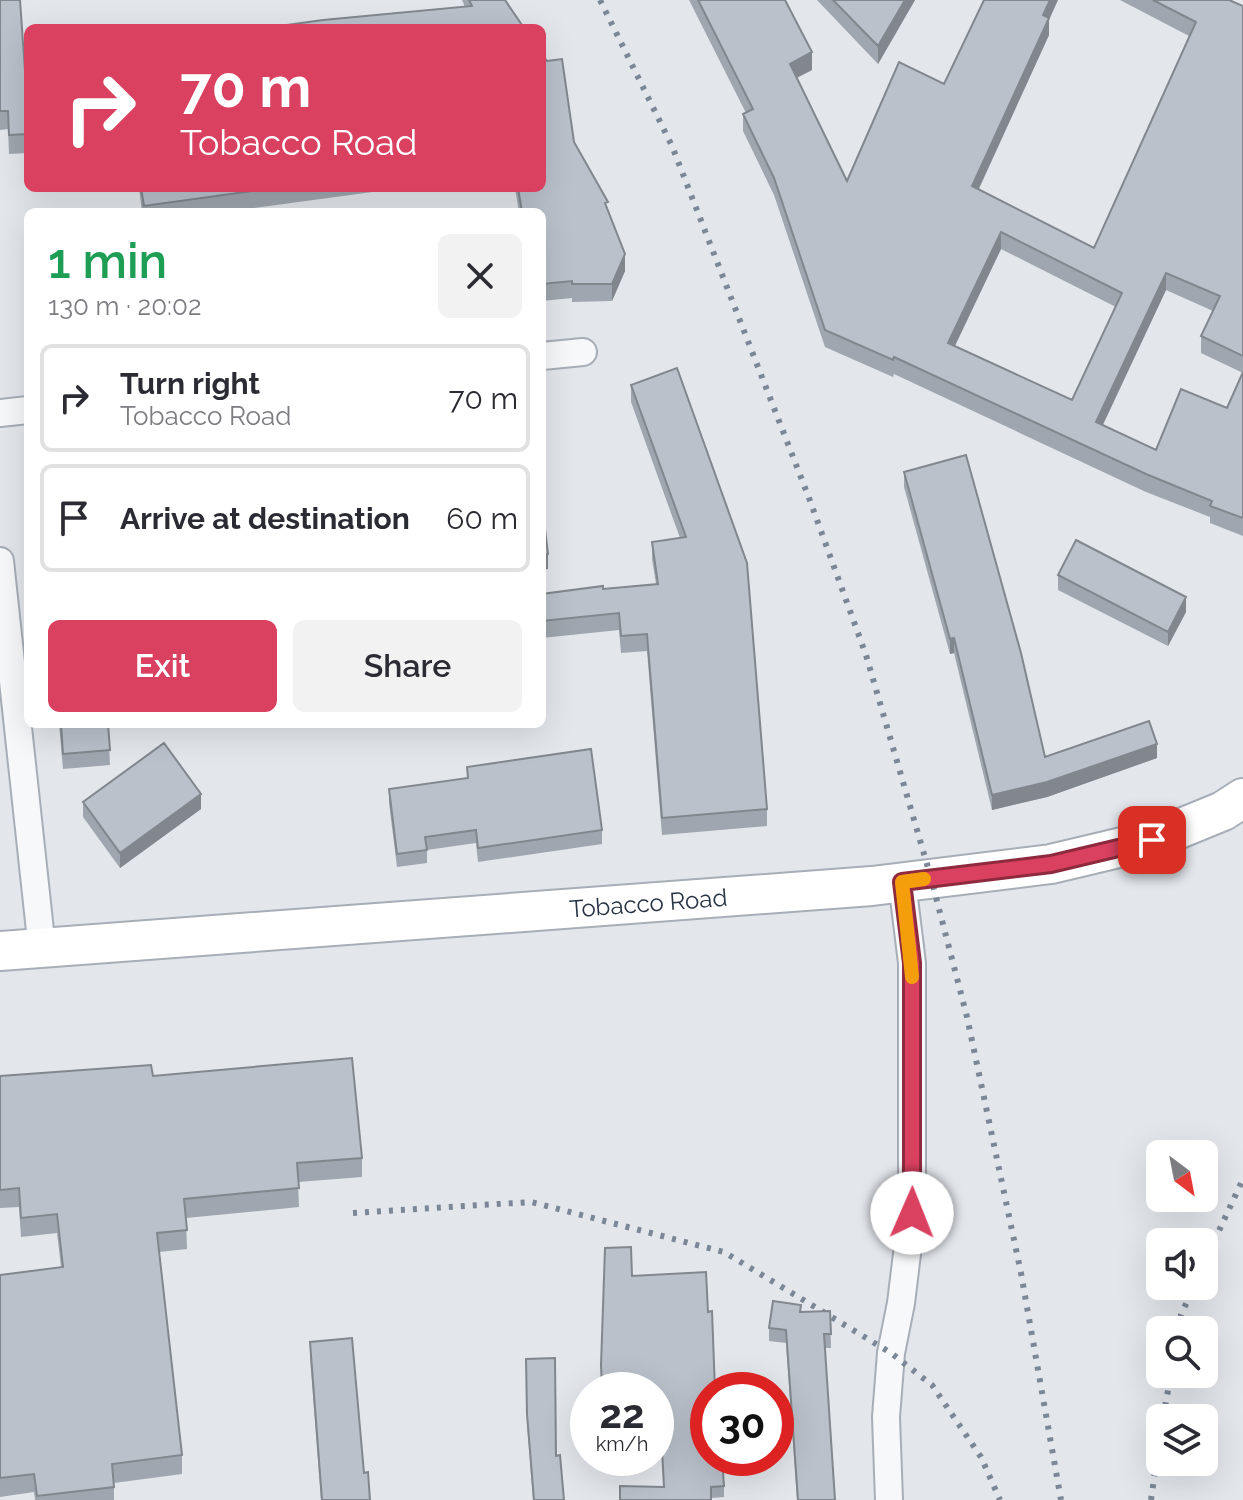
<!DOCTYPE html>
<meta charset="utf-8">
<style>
body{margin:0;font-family:Raleway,sans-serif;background:#f2f2f3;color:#2b2b33;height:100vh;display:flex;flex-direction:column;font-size:30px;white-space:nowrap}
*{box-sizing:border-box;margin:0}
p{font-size:26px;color:#7c7c81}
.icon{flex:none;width:44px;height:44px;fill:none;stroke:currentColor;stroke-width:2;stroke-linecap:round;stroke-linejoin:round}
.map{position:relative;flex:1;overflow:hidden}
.panel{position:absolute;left:24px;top:208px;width:522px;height:520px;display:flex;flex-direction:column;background:#fff;border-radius:12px;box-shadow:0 8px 32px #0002}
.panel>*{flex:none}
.top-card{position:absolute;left:24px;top:24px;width:522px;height:168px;border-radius:12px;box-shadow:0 8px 32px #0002;background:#da4060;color:#fff;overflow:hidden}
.needle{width:52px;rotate:148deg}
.tools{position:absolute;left:1146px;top:1140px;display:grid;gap:16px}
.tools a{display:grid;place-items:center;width:72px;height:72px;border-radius:12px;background:#fff;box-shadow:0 8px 32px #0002;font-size:40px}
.speed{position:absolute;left:570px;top:1372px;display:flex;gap:16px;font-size:40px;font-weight:700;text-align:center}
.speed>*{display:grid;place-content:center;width:104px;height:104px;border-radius:50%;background:#fff;box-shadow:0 8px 32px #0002;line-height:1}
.speed small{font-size:20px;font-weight:400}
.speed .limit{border:12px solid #d22;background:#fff;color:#111}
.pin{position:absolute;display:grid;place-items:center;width:68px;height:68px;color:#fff;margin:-34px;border-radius:16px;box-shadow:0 4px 12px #0006}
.me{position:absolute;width:88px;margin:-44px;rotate:1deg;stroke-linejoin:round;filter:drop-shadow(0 0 6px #0008)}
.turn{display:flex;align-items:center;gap:28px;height:168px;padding:0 24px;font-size:36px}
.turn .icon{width:104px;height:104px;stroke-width:2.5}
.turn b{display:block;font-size:56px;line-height:68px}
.round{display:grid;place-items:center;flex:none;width:84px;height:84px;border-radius:12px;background:#f2f2f3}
.overview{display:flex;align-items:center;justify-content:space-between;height:136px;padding:0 24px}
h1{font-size:48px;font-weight:600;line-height:60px;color:#1e9e55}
.primary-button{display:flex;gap:16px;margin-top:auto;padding:16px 24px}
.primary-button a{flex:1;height:92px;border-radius:12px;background:#da4060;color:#fff;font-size:32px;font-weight:600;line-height:92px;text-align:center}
.primary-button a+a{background:#f2f2f3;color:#2b2b33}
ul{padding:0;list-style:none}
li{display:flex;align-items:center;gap:24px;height:108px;margin:0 16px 12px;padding:0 8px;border:4px solid #e1e1e2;border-radius:12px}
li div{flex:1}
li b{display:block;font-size:30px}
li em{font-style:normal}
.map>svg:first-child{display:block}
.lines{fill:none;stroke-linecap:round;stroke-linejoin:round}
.street-casing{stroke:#a7aeb7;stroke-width:30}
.secondary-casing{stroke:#a7aeb7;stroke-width:42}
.street{stroke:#f6f8fa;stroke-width:26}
.secondary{stroke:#fff;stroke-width:38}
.rail{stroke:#7b8797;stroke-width:6;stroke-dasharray:4 8;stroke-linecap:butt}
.wall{fill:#a0a6af;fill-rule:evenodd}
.shaded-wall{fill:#82878e}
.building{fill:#bac1cb;stroke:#82878e;stroke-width:2;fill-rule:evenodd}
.route-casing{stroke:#8e2a3e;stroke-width:20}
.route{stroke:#da4060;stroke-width:14}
.slow{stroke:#f59e0b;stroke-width:14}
.labels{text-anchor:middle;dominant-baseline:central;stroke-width:7;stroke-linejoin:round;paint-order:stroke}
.street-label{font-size:24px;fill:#293546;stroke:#f3f6f9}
</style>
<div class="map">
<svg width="1243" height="1500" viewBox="0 0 1243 1500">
<rect width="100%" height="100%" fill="#e3e7ec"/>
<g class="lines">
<defs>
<path id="street" d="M542 356 583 352
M0 413 28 410
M0 561 42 949
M889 1500 886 1417 891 1353 901 1303 912 1213V963L902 882"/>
<g id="secondary">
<path id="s1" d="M0 951 872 886 1051 864 1152 840 1223 811 1243 798"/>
</g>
</defs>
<use href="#street" class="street-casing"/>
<use href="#secondary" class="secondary-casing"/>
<use href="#street" class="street"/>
<use href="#secondary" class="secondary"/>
<path class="rail" d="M600 0 672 146 809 498 866 655 931 878 967 1017 1021 1273 1061 1500
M353 1213 531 1202 724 1252 891 1353 932 1385 981 1457 1000 1500
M1204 1263 1243 1179
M1178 1330 1181 1315 1194 1286
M1163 1418 1171 1374
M1151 1500 1160 1436"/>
</g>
<path class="wall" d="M0 0 26 85 28 84V153L9 154 8 129 0 130Z
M462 0H505L507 4 465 7Z
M689 0H785L812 70 797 78 847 181 944 84 1049 20V35L979 189 1094 248 1189 36 1120 0H1229L1243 6V536L1210 523V517L1146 492 894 374 893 377 825 347 774 195 743 131V114L746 113ZM1001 249 1116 307 1072 400 955 346ZM1166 290 1213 311 1201 336V353L1243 373 1227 408 1156 450 1103 425Z
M817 0H915L878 64Z
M574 142 608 212 625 271 612 301 572 302V298L542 301V212H519L515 188H542Z
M139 188H402L224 212H142Z
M416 188H442L417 192Z
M677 368 767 809V826L662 835 647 651 621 653 619 630 542 638V594L656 584 652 559V542L680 538 631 402V385Z
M904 472 1045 757 1157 758 1047 797 992 810 954 653 950 654 904 487Z
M1058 575 1186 612 1168 646 1058 590Z
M59 724H108L110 765 63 769Z
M467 767 602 830V844L478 862 476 843 427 850V863L397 867 389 803V789L467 778Z
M83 802 201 809 120 868 83 817Z
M0 1076H153L362 1158V1177L298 1182 299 1207 186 1218 187 1249 159 1252 182 1455V1474L114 1483V1500H35L34 1492 0 1497V1275L61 1267 57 1233 21 1237 19 1207 0 1208Z
M632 1276 708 1390 724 1486V1497L711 1498 664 1487 661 1442H656V1390Z
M830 1311 831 1348H824L835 1500H797L786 1343 769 1341V1328L801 1312Z
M310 1342 364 1473 370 1500H321L310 1357Z
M526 1359 556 1456 564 1500H533L527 1425Z"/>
<path class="shaded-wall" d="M905 0H915L878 64V46Z
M1050 0H1058L1049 20V35L972 203V186Z
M812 52V70L790 81V64Z
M1001 232V249L948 360V343Z
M625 254V271L612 301V284Z
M1166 273V290L1096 439V422Z
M548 554V569L542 570V555Z
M1186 597V612L1168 646V632Z
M954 638V653L950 654V639Z
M1157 744V758L1047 797 992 810V795Z
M201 794V809L120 868V853Z"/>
<path class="building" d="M0 0H20L26 85 28 84V134L9 135 8 111H0Z
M469 0H505L524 28H265L323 20 472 6Z
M698 0H785L812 52 790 64 847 181 899 62 944 84 984 0H1050L1043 15 1049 18 972 186 1094 248 1196 22 1153 0H1229L1243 6V356L1201 336 1220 296 1166 273 1096 422 1156 450 1181 389 1227 408 1243 372V518L1210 506 1212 501 1146 474 894 357 893 360 825 330 774 178 743 114 753 109ZM1001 232 1122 293 1072 400 948 343Z
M833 0H905L878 46Z
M542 54 547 61 562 59 574 142 608 202 605 203 625 254 612 284H572V281L542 284V212H522L518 188H542Z
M141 188H274L144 206Z
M677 368 747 563 767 809 662 818 647 634 621 636 619 613 542 621V594L603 586V589L658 584 652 542 686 537 631 385Z
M966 455 1021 653 1045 757 1149 721 1157 744 1047 782 992 795 954 638 950 639 904 472Z
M542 504 548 554 542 555Z
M1076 540 1186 597 1168 632 1058 575Z
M61 724H108L110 750 63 754Z
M164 743 201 794 120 853 83 802Z
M591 749 602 830 478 848 476 830 425 837 427 850 397 854 389 789 468 778 467 767Z
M352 1058 362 1158 297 1163 299 1188 184 1199 187 1230 157 1233 182 1455 112 1464 114 1487 37 1496 34 1474 0 1478V1275L63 1267 57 1214 21 1218 19 1188 0 1190V1076L151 1065 153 1076Z
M631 1247 632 1276 706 1272 708 1312 712 1311 715 1390H708V1458H722L724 1486 711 1487V1500H620V1486L664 1487 661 1431H656V1390H602L601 1365 605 1248Z
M773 1301 801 1305 800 1312 830 1311 831 1334H824L835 1500H798L786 1330 769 1328Z
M352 1338 364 1473 368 1472 370 1500H322L310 1342Z
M555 1358 556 1456 560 1455 564 1500H534L527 1414 526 1359Z"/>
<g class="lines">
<defs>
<path id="route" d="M912 1213V963L902 882 1051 864 1152 840"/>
</defs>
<use href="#route" class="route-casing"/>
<use href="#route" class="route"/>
<path class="slow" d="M912 977 902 882 924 879"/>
</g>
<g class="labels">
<g class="street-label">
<text stroke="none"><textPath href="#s1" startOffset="650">Tobacco Road</textPath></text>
</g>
</g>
</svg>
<div class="tools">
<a><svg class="needle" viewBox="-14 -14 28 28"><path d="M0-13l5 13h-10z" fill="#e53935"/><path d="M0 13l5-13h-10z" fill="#7c7c81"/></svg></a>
<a><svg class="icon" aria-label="sound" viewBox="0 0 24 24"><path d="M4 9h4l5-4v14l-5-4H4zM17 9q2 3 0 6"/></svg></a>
<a><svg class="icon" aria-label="search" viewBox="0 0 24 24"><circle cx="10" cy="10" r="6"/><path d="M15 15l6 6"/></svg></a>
<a><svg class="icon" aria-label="layers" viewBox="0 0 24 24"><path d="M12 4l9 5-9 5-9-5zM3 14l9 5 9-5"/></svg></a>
</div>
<div class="speed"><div>22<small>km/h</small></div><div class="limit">30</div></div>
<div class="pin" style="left:1152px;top:840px;background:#d93025"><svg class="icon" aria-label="arrive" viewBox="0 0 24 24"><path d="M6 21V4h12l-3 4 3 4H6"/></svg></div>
<svg class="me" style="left:912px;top:1213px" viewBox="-20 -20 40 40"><circle r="19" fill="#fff"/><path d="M0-13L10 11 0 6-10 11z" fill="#da4060"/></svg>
<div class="top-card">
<div class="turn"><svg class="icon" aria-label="right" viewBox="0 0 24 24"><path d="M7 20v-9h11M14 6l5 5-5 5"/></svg><div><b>70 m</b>Tobacco Road</div></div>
</div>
<section class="panel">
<div class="overview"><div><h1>1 min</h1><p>130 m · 20:02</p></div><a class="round"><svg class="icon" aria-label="close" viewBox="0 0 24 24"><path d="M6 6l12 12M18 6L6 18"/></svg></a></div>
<ul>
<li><svg class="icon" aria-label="right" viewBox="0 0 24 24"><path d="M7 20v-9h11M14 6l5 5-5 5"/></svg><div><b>Turn right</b><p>Tobacco Road</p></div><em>70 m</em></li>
<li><svg class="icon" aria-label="arrive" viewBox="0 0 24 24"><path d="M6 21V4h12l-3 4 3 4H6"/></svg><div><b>Arrive at destination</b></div><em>60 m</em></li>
</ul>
<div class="primary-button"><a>Exit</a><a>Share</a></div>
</section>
</div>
